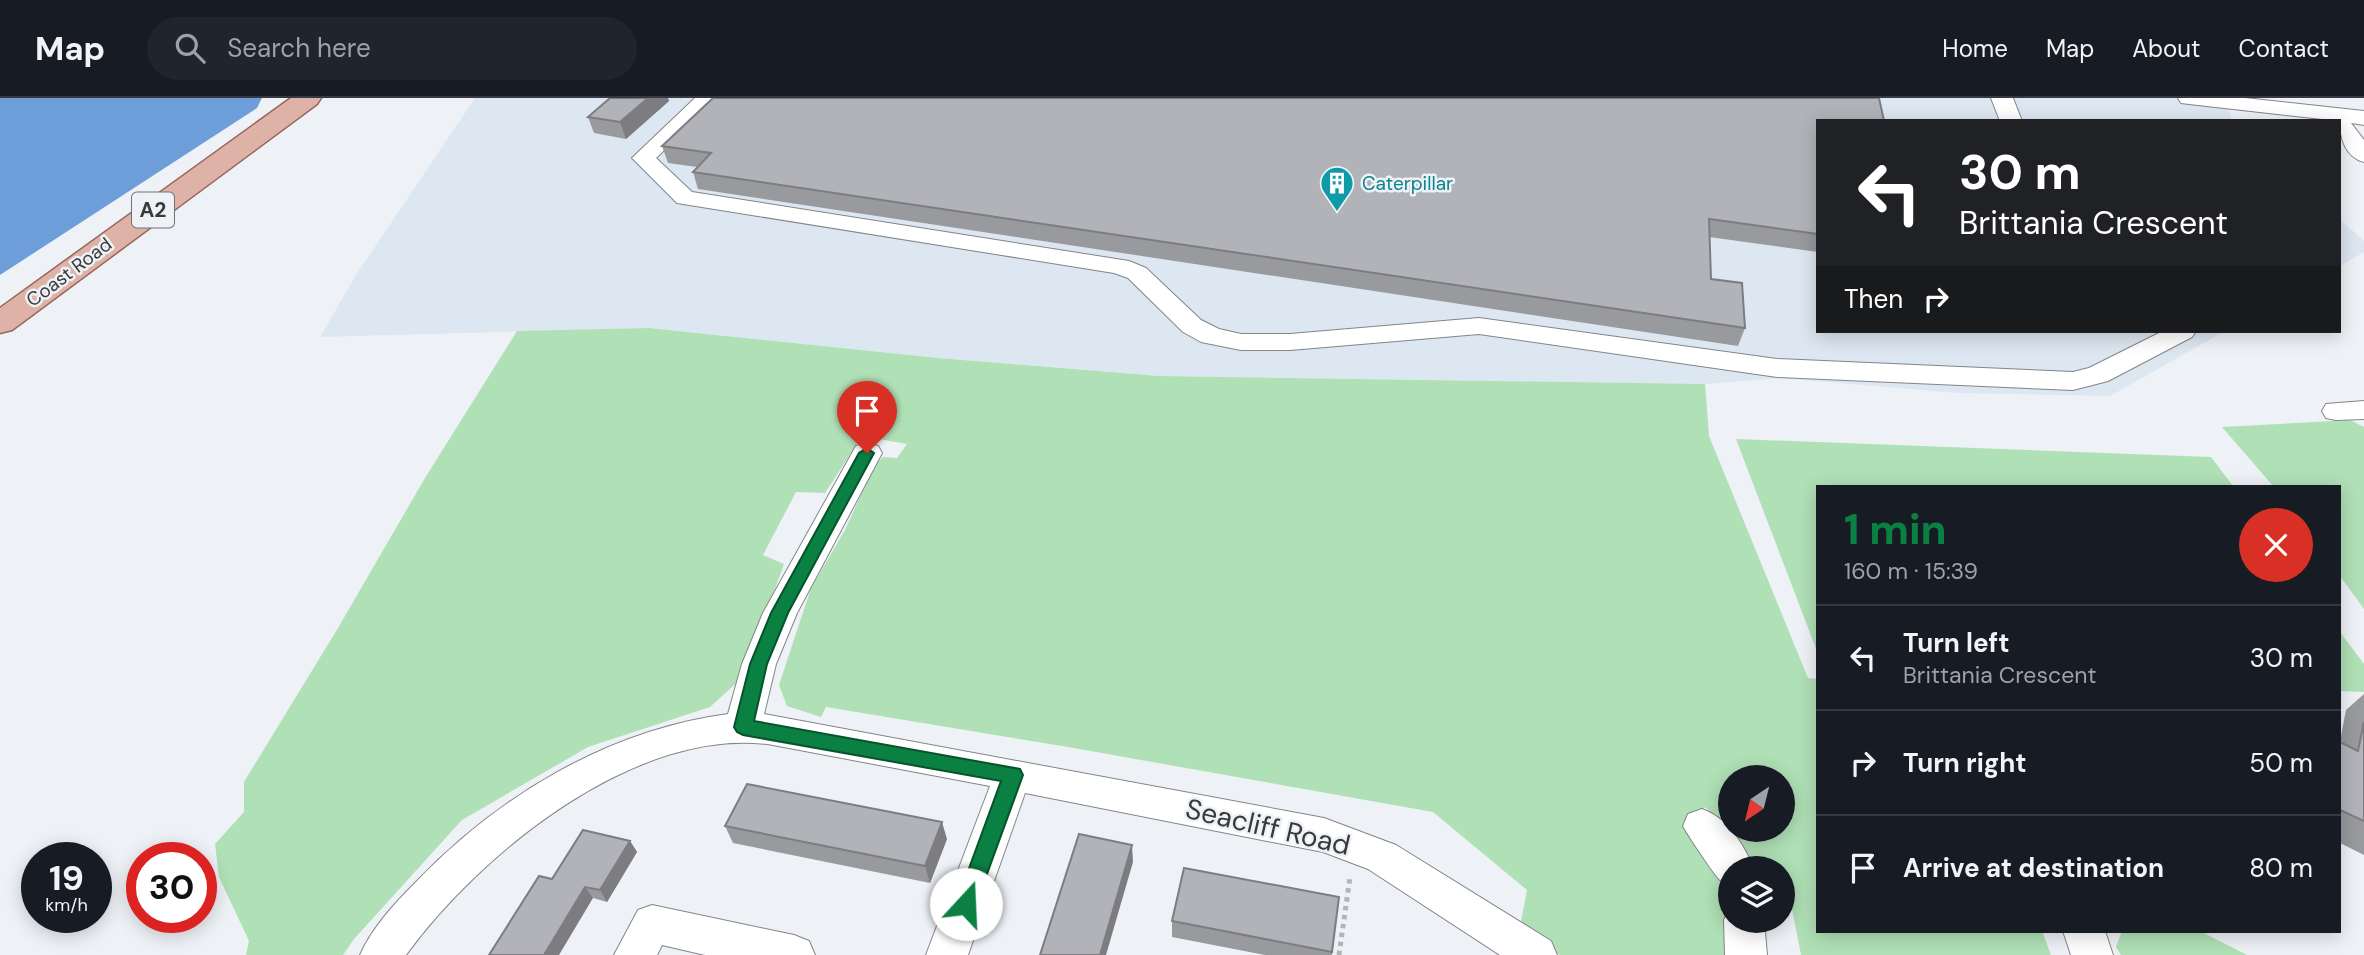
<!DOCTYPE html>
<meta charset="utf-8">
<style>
body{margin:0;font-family:"DM Sans",sans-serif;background:#20242c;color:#f1f3f6;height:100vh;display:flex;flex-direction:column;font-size:26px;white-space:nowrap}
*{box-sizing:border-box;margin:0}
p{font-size:23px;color:#9ea1a6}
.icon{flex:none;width:38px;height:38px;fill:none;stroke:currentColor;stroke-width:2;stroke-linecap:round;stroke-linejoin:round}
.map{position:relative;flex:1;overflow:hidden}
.side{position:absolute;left:1816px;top:387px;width:525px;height:448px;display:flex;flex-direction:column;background:#171b24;border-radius:0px;box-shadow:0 4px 18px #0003}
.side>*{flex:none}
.hud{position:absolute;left:1816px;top:21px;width:525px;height:214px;border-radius:0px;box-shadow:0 4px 18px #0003;background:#202124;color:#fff;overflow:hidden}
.needle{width:46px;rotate:215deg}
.fabs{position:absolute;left:1718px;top:667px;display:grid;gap:14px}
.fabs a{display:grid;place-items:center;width:77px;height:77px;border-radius:50%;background:#171b24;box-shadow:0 4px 18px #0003;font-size:35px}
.speed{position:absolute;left:21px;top:744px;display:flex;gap:14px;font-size:35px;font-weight:700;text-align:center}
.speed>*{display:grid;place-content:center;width:91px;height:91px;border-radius:50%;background:#171b24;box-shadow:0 4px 18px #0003;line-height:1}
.speed small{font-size:18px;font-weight:400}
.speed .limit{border:10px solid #d22;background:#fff;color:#111}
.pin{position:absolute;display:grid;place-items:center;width:60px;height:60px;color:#fff;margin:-72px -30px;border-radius:50% 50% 50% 0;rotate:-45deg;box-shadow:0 0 7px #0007}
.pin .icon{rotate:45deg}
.me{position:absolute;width:77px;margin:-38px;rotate:20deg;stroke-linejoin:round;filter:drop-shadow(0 0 5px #0008)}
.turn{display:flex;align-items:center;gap:24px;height:147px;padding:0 28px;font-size:32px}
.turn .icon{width:91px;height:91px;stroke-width:2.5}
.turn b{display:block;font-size:49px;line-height:60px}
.then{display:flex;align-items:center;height:66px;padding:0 28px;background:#0003;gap:14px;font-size:26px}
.round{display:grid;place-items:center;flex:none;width:74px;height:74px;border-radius:37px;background:#20242c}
.head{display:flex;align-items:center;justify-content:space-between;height:119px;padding:0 28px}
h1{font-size:42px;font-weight:800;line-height:52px;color:#0b8043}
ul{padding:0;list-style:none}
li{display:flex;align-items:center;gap:21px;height:105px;padding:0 28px;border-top:2px solid #363941}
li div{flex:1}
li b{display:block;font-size:26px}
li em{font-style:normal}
header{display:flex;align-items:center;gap:42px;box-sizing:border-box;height:98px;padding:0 35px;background:#171b24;border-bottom:2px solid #363941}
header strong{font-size:33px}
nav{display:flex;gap:38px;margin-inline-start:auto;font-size:24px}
.search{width:490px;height:63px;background:#20242c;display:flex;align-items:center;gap:18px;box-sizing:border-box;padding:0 24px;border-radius:38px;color:#9ea1a6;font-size:26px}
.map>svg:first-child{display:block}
.built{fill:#dde7f1}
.green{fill:#b0e0b6;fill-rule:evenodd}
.water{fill:#6d9eda}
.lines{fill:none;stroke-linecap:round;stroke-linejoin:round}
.minor-casing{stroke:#828589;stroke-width:2}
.major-casing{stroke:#97675b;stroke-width:3}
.path{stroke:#b2b5b8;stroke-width:5;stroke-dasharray:4.5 4.5;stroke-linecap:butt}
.minor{fill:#fff;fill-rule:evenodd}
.major{fill:#dfb2a7;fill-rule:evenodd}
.wall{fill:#999a9e}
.shaded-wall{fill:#7d7d81}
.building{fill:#b2b3b8;stroke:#7d7d81;stroke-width:2}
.route{fill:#0b8043;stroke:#07532c;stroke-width:2}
.labels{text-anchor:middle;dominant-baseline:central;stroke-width:5;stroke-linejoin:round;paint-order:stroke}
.far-culture-label{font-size:19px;fill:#0d838f;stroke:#eef2f6;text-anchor:start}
.far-street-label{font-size:19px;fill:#383a3b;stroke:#eef2f6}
.shield{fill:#eef2f6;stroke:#6f7173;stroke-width:2}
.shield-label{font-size:21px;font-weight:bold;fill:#383a3b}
.near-street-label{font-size:28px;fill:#383a3b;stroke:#eef2f6}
</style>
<header>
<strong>Map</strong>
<div class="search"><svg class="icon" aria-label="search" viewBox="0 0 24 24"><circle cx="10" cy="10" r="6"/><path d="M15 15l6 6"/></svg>Search here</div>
<nav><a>Home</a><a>Map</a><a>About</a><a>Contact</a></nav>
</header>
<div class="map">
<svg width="2364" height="857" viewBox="0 0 2364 857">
<rect width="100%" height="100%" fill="#eef2f6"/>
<path class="built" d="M475 0H2225L2232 23H1818V233H2225L2110 298 1957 295 1780 280 1705 286 1159 278 938 260 649 230 320 239 356 177Z
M2340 121 2364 143V154L2340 168Z"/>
<path class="green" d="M649 230 938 260 1159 278 1705 286 1709 338 1808 580 1818 581V833H2042L2051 857H1801L1789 796 1783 795V770H1754C1749 747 1721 726 1705 709L1690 731 1718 762 1728 798 1731 857H1560L1520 829 1527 792 1433 714 1068 649 826 609 821 619 787 608 779 587 811 490 845 432 874 368 883 359 897 360 907 346 862 338 825 395 796 394 763 457 784 466 743 579 710 609 588 649 462 722 354 841 343 857H246L249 843 219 779 215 746 244 714V684L338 530 425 380 517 233ZM1731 679H1783V732H1731Z
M2350 322 2364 329V511L2340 478V388H2273L2222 329Z
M1736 341 2211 359 2233 388H1818V556Z
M2340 534 2364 566V594L2340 593Z
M2122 833H2200L2247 857H2121L2116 849Z"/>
<path class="water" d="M0 0H262L257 10 0 177Z"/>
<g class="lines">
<defs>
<path id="minor" d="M695 0H718L656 60 692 94 1129 163 1146 170 1201 222 1219 231 1241 236H1290L1479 220 1777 261 2073 274 2089 270 2163 233H2196L2192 239 2108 283 2073 292 1777 279 1479 236 1290 252H1241L1201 244 1183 234 1128 180 1114 175 677 105 632 60Z
M1991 0H2013L2022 23H2000Z
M2178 0H2245L2364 13V27L2351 25 2364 42V64C2345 59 2340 40 2340 23L2189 6 2181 5Z
M2364 303V321L2336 322 2326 320 2322 313 2326 306Z
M867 345 878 348 882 355 797 515 776 566 764 616 1324 720 1396 747 1551 843 1557 857H1500L1368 771 1323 754 1025 695 968 857H926L990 688 773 647C639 626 480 755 406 857H360C372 830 394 806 415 785 498 698 608 632 728 616L742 566 763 515 856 348Z
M1702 711C1728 720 1743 746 1754 770H1731V787C1730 786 1721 783 1720 782 1715 778 1686 734 1683 728L1688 716Z
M652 807 794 837 809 843 815 857H705L662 847 657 857H614L638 812Z
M1731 808V822H1764L1767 857H1725L1724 822Z
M2063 833H2105L2113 857H2071Z"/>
<path id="major" d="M291 0H321L317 6 12 232 0 235V210Z"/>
</defs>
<use href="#minor" class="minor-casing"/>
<use href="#major" class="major-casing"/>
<path class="path" d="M1339 857 1350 779"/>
<use href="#minor" class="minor"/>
<use href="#major" class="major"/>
</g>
<path class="wall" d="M610 0H668L669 3 626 41 594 35 588 19Z
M1818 23V154L1709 139 1711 181 1745 230 1738 248 698 91 693 74 697 69 668 65 662 48Z
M2364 596V757L2340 745V643L2346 612Z
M725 728 947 741 930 785 733 745Z
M630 743 637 754 607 804 593 800 552 781Z
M1339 799 1332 857H1265L1172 839V823Z"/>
<path class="shaded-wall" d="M648 0H668L669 3 626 41 620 24Z
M942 724 947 741 930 785 925 768Z
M630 743 637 754 607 804 600 792Z
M1132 747 1133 764 1106 857H1100Z
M585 789 593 800 559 857H544Z"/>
<path class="building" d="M610 0H648L620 24 588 19Z
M713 0H1879L1884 23H1818V136L1709 121 1711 181 1742 185 1745 230 693 74 711 55 662 48Z
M2364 624V723L2340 712V644L2358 653Z
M747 686 942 724 925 768 725 728Z
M583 732 630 743 600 792 585 789 544 857H489L539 778 552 781Z
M1079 736 1132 747 1100 857H1040Z
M1184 770 1339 799 1332 854 1172 823Z"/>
<path class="route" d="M867 350 874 355 788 515 767 566 754 623 1020 671 1023 677 976 806 973 812 966 815 959 812 956 806 1001 683 743 637 737 634 734 629 750 566 771 515 859 355Z"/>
<defs>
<symbol id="building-pin" viewBox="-11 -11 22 30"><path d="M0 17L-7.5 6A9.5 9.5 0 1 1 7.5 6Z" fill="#0f9aa8" stroke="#eef2f6"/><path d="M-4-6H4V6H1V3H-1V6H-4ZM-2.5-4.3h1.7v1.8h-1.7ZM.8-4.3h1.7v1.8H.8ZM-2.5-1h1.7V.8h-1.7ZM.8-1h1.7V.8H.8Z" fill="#fff"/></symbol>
</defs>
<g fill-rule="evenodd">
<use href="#building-pin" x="1318" y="66" width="38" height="52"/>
</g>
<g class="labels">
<g class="far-culture-label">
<text x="1362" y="85">Caterpillar</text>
</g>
<g class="far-street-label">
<text transform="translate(69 174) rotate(-37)">Coast Road</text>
</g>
<rect class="shield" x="132" y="94.5" width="42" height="35" rx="5"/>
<g class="shield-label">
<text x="153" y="112">A2</text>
</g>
<g class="near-street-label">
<text transform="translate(1268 729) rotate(13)">Seacliff Road</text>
</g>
</g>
</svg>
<div class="fabs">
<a><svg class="needle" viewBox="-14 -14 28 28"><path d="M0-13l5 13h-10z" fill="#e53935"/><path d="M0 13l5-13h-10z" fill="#9ea1a6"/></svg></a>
<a><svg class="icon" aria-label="layers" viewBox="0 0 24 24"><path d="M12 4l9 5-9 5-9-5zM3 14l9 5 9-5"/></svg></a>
</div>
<div class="speed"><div>19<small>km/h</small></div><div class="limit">30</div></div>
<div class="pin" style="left:867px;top:355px;background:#d93025"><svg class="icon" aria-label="arrive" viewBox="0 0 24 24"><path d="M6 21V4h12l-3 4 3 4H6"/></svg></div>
<svg class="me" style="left:966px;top:806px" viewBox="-20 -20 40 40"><circle r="19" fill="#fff"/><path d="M0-13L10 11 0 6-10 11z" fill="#0b8043"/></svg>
<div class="hud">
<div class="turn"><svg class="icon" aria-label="left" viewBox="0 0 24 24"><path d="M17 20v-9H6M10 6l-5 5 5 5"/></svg><div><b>30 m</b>Brittania Crescent</div></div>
<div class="then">Then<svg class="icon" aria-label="right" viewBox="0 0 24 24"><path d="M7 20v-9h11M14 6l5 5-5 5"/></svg></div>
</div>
<section class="side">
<div class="head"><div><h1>1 min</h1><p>160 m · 15:39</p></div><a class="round" style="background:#d93025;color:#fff"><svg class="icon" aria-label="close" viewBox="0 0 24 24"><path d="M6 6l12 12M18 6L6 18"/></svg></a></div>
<ul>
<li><svg class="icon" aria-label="left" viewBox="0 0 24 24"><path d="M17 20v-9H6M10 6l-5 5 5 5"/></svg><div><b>Turn left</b><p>Brittania Crescent</p></div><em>30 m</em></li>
<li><svg class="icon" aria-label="right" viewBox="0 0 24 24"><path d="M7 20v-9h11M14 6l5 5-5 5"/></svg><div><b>Turn right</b></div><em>50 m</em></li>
<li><svg class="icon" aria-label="arrive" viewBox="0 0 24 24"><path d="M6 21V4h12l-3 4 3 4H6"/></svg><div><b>Arrive at destination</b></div><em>80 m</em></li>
</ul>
</section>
</div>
